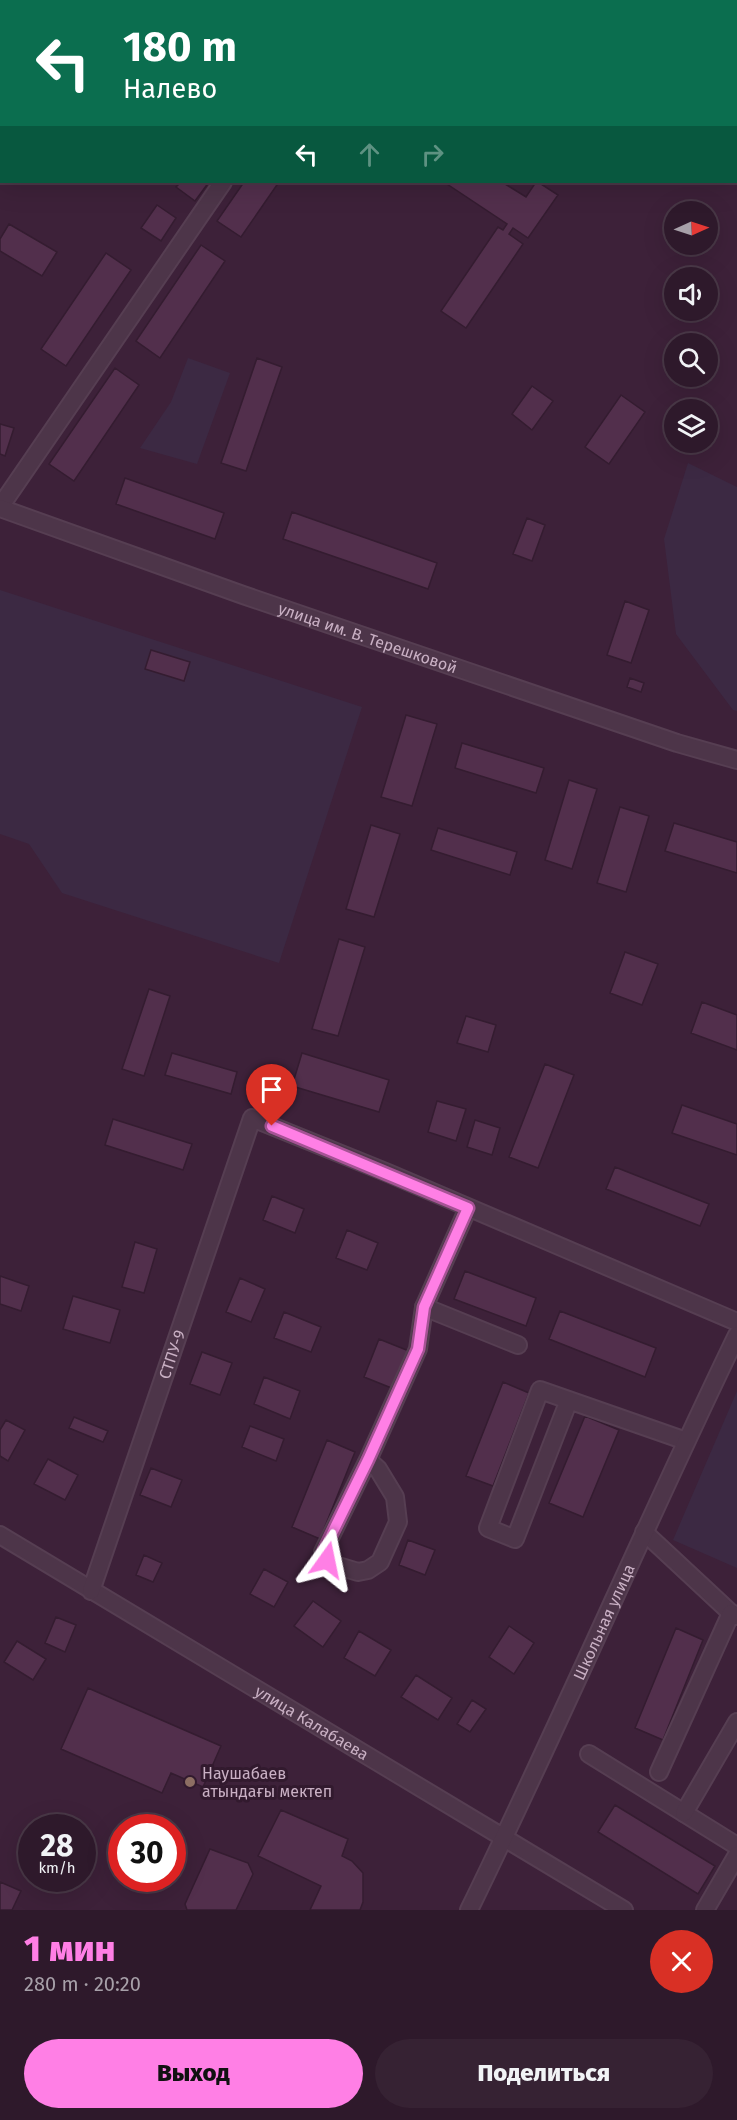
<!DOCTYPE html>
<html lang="ru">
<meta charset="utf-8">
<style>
body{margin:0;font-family:"Fira Sans",sans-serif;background:#362233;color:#f1f3f6;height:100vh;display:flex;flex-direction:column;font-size:22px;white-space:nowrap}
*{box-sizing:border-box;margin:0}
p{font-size:20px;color:#a7a0a9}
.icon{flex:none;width:33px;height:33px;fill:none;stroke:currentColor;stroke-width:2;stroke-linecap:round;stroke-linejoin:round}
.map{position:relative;height:1910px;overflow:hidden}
.drawer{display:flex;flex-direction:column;background:#2e192b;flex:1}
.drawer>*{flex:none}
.hud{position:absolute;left:0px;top:0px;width:738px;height:183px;box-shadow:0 6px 24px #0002,0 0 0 2px #493847;background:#0b6e4f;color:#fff;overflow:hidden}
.needle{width:39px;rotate:87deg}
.fabs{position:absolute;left:664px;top:201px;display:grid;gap:12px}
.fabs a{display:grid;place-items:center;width:54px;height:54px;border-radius:50%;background:#2e192b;box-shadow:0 6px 24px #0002,0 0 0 2px #493847;font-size:30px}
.speed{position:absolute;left:18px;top:1814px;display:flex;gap:12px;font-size:30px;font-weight:700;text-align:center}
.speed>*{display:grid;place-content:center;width:78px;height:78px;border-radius:50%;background:#2e192b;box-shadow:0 6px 24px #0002,0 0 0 2px #493847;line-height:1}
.speed small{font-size:15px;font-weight:400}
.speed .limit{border:9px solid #d22;background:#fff;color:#111}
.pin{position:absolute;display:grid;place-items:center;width:51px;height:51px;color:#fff;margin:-62px -26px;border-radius:50% 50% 50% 0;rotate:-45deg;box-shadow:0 0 6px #0007}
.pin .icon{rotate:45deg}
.me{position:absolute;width:66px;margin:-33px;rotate:12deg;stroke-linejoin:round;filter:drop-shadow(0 0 4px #0008)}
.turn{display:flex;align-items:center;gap:21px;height:126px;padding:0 24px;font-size:27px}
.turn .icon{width:78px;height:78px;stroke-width:2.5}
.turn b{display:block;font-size:42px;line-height:51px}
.lanes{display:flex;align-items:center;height:57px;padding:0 24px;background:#0003;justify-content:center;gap:30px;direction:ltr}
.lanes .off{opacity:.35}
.round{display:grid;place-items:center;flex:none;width:63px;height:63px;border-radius:32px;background:#362233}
.headline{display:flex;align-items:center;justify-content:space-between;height:102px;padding:0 24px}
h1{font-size:36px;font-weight:800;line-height:45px;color:#ff7fe5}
.action{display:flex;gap:12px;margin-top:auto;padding:12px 24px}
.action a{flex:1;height:69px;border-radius:36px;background:#ff7fe5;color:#111;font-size:24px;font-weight:800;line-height:69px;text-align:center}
.action a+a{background:#362233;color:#f1f3f6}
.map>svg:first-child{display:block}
.green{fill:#3c2943}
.building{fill:#522f4c;stroke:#341c30;stroke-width:1.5}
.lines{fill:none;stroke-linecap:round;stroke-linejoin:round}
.minor-casing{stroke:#563e52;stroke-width:20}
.minor{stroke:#4d3549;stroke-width:16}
.route-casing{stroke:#a65395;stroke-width:15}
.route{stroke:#ff7fe5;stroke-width:10}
.education-dot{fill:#8d6e63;stroke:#321a2e;stroke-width:2}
.labels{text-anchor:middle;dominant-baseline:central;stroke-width:6;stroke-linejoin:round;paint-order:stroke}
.street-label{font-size:16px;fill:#c9b0c4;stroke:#321a2e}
.poi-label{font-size:16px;fill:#c9b0c4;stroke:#321a2e;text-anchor:start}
</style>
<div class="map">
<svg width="737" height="1910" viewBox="0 0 737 1910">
<rect width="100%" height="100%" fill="#3d2139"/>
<path class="green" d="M188 358 230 373 197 464 140 448 171 402Z
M688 463 737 487V711L733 710 676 634 664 539Z
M0 590 362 707 279 963 62 893 29 844 0 834Z
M737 1391V1568L673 1540Z"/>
<path class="building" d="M181 182H209L195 201 176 187Z
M244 182H279L241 237 217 221Z
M444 182H502L526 197 536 182H538L558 195 528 238 513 228 509 234 523 244 466 328 441 311 498 227 503 230 507 224Z
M157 205 176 218 161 241 141 228Z
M9 224 57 252 42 276 0 251V239Z
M201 245 225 261 160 358 136 341Z
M106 253 131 270 66 366 41 349Z
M257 358 282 367 246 471 221 463Z
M115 368 139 385 74 481 49 464Z
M532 386 553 401 532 430 512 414Z
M621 395 645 412 609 464 585 447Z
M0 424 14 428 5 456 0 454Z
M125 478 224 513 215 539 116 504Z
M292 512 437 563 428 589 283 539Z
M527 518 545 525 532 561 513 554Z
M625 601 649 610 631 663 607 655Z
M151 650 190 662 184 681 145 669Z
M630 678 644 683 641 692 627 687Z
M406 715 437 724 412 806 381 797Z
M462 743 544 768 536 793 455 768Z
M569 780 597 789 572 869 545 860Z
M620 807 649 816 626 892 597 883Z
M674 823 737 842V873L665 851Z
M371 825 400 834 374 917 346 909Z
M438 828 517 852 510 875 431 850Z
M339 939 365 947 338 1036 312 1029Z
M625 952 658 964 642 1005 610 993Z
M149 989 170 996 144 1076 122 1069Z
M702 1002 737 1015V1050L691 1033Z
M466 1016 496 1025 488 1052 457 1043Z
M172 1053 237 1072 231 1094 165 1075Z
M302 1053 389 1080 379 1112 292 1086Z
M545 1064 574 1075 538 1168 509 1157Z
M437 1101 466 1109 456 1141 428 1132Z
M682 1105 737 1124V1155L672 1133Z
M113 1119 192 1144 183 1170 105 1145Z
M475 1120 500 1128 492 1155 467 1147Z
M615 1167 709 1204 700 1226 606 1189Z
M272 1196 304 1209 295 1233 263 1220Z
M347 1230 378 1243 367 1270 336 1258Z
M135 1242 157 1249 144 1293 122 1287Z
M465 1271 536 1298 526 1326 454 1299Z
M0 1276 29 1286 21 1311 0 1304Z
M240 1278 265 1289 251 1322 226 1312Z
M73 1296 120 1310 110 1343 63 1329Z
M560 1311 656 1348 645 1377 549 1339Z
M284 1312 321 1327 311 1352 274 1338Z
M379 1339 409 1351 394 1389 364 1377Z
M202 1352 232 1363 220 1395 190 1384Z
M264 1377 300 1391 290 1419 254 1404Z
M503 1382 529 1393 493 1486 466 1476Z
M585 1416 619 1430 583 1517 549 1503Z
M74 1417 108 1431 103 1442 69 1428Z
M6 1420 25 1430 8 1461 0 1456V1430Z
M250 1426 284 1439 276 1461 242 1447Z
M327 1440 355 1452 320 1539 292 1527Z
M48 1459 78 1475 65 1500 34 1484Z
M151 1468 182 1480 171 1507 140 1495Z
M408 1540 435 1550 425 1575 399 1565Z
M144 1555 162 1563 153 1582 136 1575Z
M264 1569 288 1582 274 1607 250 1594Z
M313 1601 341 1621 323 1647 294 1626Z
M56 1617 76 1625 65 1652 45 1643Z
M509 1626 534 1643 514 1674 489 1657Z
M676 1628 703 1640 663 1740 635 1728Z
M359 1631 391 1650 375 1676 344 1658Z
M17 1641 46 1659 33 1680 4 1662Z
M416 1675 452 1698 438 1720 401 1697Z
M88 1688 221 1746 203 1787 171 1773 162 1793 61 1749Z
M472 1700 486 1709 470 1732 457 1724Z
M615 1805 715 1866 698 1894 598 1832Z
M281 1810 348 1839 342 1856 352 1861 363 1873V1902L360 1910H310L321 1886 258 1856Z
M210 1849 248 1863 253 1874 236 1910H187L185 1904Z
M0 1882 21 1891 12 1910H0Z"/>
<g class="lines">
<defs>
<g id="minor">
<path d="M462 0 469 2"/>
<path d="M349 2 350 0"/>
<path d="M496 2 540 0 548 2"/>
<path d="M0 25 2 26"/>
<path d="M736 53 737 54"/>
<path d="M736 93 737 94"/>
<path d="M0 507 223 182"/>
<path id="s1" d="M0 508 243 595 677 743 737 760"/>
<path d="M424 1307 518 1345"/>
<path d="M569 1400 515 1539 488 1528 540 1390 686 1441"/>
<path d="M368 1460 378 1469 395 1497 398 1522 380 1562 368 1570 358 1572 335 1565 327 1560 323 1552 368 1460 418 1349 424 1307 468 1208"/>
<path d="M644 1532 731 1613 737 1616"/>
<path id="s2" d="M0 1535 624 1910"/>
<path id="s3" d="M91 1591 252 1118 388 1173 737 1322"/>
<path d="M589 1754 737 1846"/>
<path d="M659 1772 731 1613"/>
<path d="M684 1813 737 1722"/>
<path id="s4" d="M469 1910C562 1720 645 1525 737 1335"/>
<path d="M705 1910 737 1855"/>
</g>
</defs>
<use href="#minor" class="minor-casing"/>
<use href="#minor" class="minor"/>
</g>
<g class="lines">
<defs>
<path id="route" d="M272 1126 468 1208 424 1307 418 1349 368 1460 323 1552 327 1560"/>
</defs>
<use href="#route" class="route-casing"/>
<use href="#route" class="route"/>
</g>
<circle class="education-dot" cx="190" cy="1782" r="6"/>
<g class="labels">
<g class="street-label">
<text stroke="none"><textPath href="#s1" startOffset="390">улица им. В. Терешковой</textPath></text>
<text stroke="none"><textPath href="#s3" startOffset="250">СТПУ-9</textPath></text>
<text stroke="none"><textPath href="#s4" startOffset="318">Школьная улица</textPath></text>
<text stroke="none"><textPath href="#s2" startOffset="364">улица Калабаева</textPath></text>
</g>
<g class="poi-label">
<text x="202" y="1773">Наушабаев<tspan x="202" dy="18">атындағы мектеп</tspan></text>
</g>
</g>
</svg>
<div class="fabs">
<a><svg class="needle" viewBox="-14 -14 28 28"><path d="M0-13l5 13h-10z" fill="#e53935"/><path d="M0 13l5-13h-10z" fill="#a7a0a9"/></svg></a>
<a><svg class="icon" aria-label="sound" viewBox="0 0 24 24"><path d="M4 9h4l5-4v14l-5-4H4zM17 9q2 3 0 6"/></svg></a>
<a><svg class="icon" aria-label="search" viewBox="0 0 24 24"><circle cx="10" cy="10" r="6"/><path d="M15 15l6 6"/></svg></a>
<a><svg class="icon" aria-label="layers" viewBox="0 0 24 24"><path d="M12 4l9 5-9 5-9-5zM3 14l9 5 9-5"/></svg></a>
</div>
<div class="speed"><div>28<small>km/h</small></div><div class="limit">30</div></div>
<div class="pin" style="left:272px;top:1126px;background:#d93025"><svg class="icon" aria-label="arrive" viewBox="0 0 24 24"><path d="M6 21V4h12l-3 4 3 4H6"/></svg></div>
<svg class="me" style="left:327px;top:1560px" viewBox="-20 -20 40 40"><path d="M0-17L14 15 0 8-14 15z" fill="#ff7fe5" stroke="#fff" stroke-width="4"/></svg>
<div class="hud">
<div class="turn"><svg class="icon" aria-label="left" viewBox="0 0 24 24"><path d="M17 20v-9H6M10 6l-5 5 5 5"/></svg><div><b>180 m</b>Налево</div></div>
<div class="lanes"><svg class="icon" aria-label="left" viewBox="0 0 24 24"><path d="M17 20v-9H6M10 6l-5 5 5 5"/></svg><svg class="icon off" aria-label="ahead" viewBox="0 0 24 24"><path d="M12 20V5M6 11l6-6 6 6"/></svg><svg class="icon off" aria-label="right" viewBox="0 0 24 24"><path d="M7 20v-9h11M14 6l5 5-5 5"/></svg></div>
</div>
</div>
<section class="drawer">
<div class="headline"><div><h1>1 мин</h1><p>280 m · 20:20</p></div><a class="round" style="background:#d93025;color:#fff"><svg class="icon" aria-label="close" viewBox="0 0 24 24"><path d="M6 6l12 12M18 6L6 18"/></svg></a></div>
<div class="action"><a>Выход</a><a>Поделиться</a></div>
</section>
